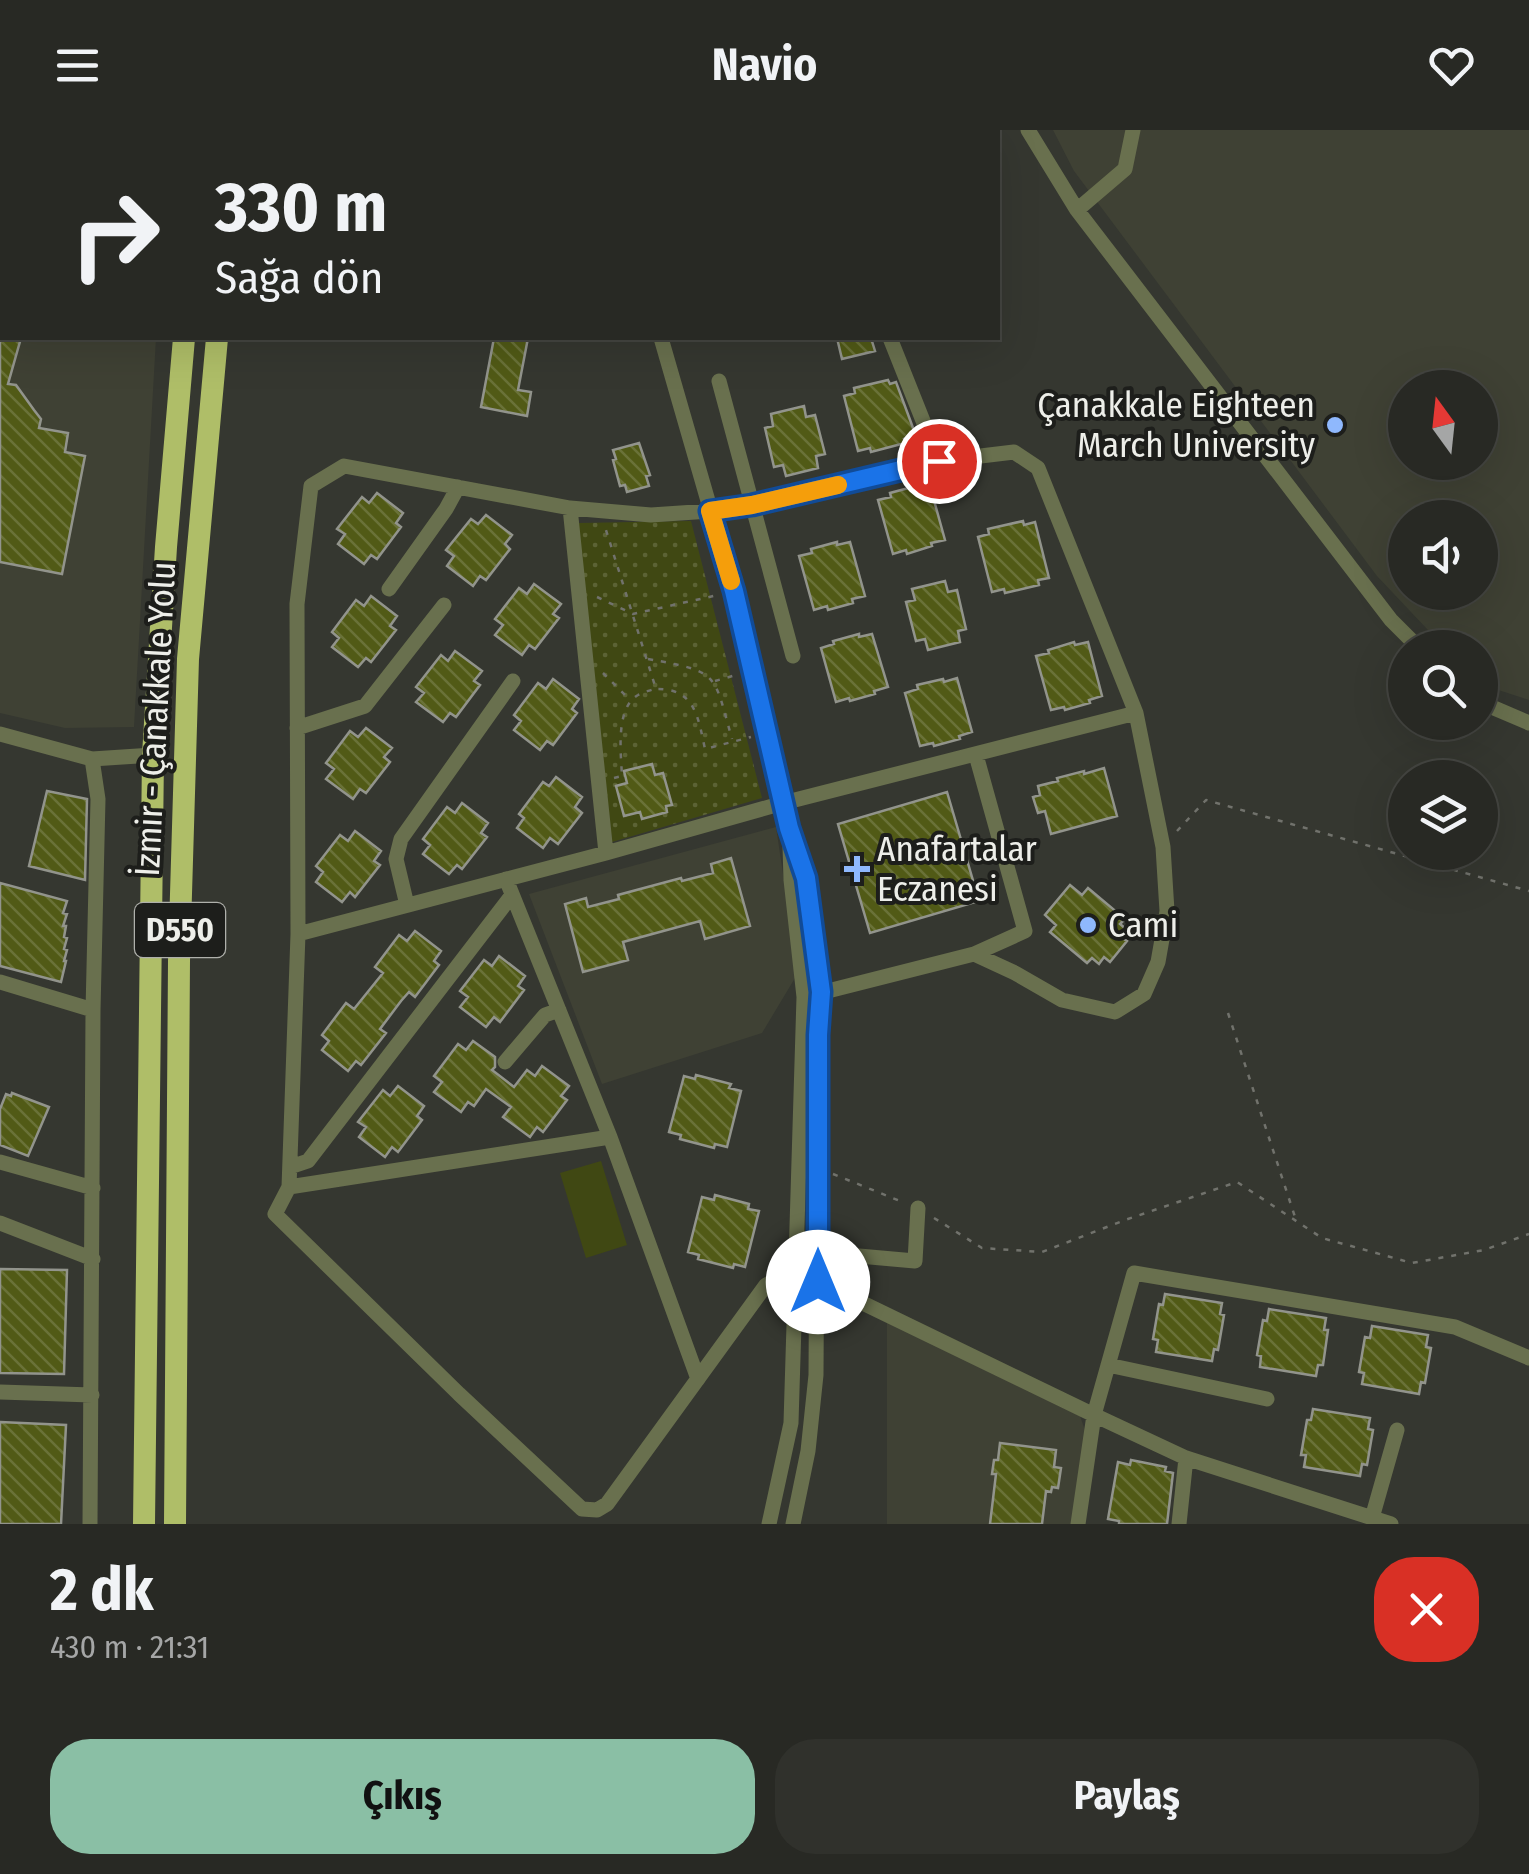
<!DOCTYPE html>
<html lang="tr">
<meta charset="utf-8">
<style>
body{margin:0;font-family:"Fira Sans Condensed",sans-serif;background:#30312c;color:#f1f3f6;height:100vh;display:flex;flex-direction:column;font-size:38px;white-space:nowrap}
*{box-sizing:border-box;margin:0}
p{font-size:32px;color:#a5a6a6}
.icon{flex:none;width:55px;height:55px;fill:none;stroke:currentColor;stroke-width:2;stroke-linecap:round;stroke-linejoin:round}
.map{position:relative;height:1394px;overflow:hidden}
.side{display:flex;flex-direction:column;background:#282924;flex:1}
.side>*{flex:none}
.banner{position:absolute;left:0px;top:0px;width:1000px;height:210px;box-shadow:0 10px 40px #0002,0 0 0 2px #444541;background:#282924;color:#f1f3f6;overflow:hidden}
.needle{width:65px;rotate:345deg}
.buttons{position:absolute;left:1388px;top:240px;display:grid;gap:20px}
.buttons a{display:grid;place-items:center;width:110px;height:110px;border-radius:50%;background:#282924;box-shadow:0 10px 40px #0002,0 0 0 2px #444541;font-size:50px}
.pin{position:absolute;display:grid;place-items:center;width:85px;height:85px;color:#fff;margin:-42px;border:5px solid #fff;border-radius:50%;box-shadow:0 2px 10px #0007}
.me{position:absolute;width:110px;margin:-55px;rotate:0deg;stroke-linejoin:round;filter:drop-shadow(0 0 8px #0008)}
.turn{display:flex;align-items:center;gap:35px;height:210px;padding:0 50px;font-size:45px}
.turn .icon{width:130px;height:130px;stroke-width:2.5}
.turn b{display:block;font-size:70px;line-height:85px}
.round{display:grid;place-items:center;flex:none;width:105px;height:105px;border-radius:40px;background:#30312c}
.summary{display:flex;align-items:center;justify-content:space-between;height:170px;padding:0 50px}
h1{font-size:60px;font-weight:700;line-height:75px}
.cta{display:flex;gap:20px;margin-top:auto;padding:20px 50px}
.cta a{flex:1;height:115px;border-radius:40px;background:#8abfa5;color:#111;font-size:40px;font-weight:700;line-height:115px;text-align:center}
.cta a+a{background:#30312c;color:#f1f3f6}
header{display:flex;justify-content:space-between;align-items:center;height:130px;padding:0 50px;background:#282924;font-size:45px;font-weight:700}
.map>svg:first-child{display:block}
.built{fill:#3f4134;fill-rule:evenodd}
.grass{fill:#404813}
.park{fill:url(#park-dots)}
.building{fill:url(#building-back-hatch);stroke:#92948c;stroke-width:2.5}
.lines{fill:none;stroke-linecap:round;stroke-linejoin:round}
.path{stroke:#71726c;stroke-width:2.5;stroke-dasharray:5 8;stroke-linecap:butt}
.minor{stroke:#69704e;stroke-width:15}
.highway{stroke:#afbe68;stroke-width:22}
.route-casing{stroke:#114b97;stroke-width:25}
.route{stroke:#1a73e8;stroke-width:18}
.slow{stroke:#f59e0b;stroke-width:18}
.poi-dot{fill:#8fb8fd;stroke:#1d1e1b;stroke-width:4}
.labels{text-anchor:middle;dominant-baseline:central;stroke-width:8;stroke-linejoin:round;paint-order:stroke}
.shield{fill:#1d1e1b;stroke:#afb0ab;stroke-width:2.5}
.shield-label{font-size:32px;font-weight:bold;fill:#edeee9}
.poi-label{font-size:35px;fill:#edeee9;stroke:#1d1e1b;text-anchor:start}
.street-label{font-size:35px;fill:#edeee9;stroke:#1d1e1b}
</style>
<header><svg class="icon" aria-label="menu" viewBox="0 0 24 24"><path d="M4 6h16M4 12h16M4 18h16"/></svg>Navio<svg class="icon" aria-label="heart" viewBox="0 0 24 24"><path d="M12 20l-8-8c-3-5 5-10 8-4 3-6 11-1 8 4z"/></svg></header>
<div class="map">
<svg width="1529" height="1394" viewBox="0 0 1529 1394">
<defs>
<pattern id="park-dots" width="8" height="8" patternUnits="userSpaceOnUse" patternTransform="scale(2.5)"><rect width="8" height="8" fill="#404813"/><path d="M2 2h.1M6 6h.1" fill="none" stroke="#5c6335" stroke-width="1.8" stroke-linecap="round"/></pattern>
<pattern id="building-back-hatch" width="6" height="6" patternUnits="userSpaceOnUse" patternTransform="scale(2.5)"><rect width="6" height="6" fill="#515a16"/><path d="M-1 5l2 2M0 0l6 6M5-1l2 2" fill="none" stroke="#6a7238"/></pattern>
</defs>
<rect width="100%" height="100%" fill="#353730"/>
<path class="built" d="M1053 0H1529V570L1480 554V518L1444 517 1377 446 1074 41ZM1405 258H1480V332H1405ZM1405 388H1480V462H1405Z
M0 73 2 74V208H156L134 597 65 598 0 583Z
M776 697 798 843 762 903 602 954 529 764Z
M887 1192 1080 1286 1087 1306 1074 1394H887Z"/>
<path class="grass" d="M601 1031 627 1115 586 1128 560 1043Z"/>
<path class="park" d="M691 391 762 668 612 712 578 393Z"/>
<path class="building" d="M0 208H21L8 254 16 255 34 280 41 289 39 298 68 303 65 322 85 326 62 444 0 432Z
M494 208H528L518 260 531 262 527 286 481 277Z
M837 208H871L875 221 842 229Z
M888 250 890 254 896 252 916 306 904 309 905 313 871 322 870 318 858 321 844 266 855 263 854 258Z
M804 276 806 287 815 285 825 324 816 326 818 338 786 346 783 335 774 337 765 298 773 296 771 284Z
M639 313 650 345 646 346 649 356 627 362 625 355 620 356 613 330 616 329 613 320Z
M916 356 917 359 930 356 945 410 931 413 932 416 907 424 906 420 893 424 878 370 891 367 890 363Z
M377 363 403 383 396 393 401 397 377 429 371 425 364 434 338 414 345 404 337 399 362 367 369 373Z
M486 385 512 405 505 414 510 419 486 450 480 446 473 456 447 436 454 426 446 420 471 389 478 394Z
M1023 391 1024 395 1035 392 1049 448 1038 450 1039 455 1005 463 1004 459 992 462 978 407 989 404 988 399Z
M837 412V415L850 412 865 466 852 469 853 473 828 480 827 476 814 480 799 426 812 423 811 419Z
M945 451 948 462 957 460 966 499 958 501 960 512 928 520 925 509 916 511 906 472 915 470 912 459Z
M534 454 561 474 553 484 559 488 535 519 529 515 522 525 495 505 503 495 495 489 519 458 527 464Z
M371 466 397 486 390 496 396 500 371 532 366 528 358 537 332 517 339 508 332 502 356 470 364 476Z
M859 504V507L872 504 888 557 874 561 875 564 850 571 849 568 836 572 821 518 834 514 833 511Z
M1074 512 1075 515 1088 512 1102 566 1089 570 1090 573 1065 580 1064 577 1051 580 1036 526 1049 523 1048 520Z
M455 521 482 541 474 551 480 555 456 587 450 583 443 592 416 572 424 563 416 557 441 525 448 531Z
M957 548 972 602 959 606 960 609 934 616 933 613 920 616 905 563 918 559 917 555 943 549 944 552Z
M553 549 579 569 572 579 577 583 553 615 547 611 540 620 514 600 521 591 514 585 538 553 546 559Z
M366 598 392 618 384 627 390 632 366 663 360 659 353 669 326 649 334 639 326 633 350 601 358 607Z
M652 634 655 645 663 643 672 675 666 676 667 682 642 689 640 682 624 686 616 656 627 653 624 641Z
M1104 638 1117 686 1051 704 1045 681 1038 683 1033 667 1040 665 1038 656 1058 651 1057 648 1084 641V644Z
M556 647 582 667 575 677 582 683 558 714 550 708 543 718 517 698 524 688 519 684 543 652 549 656Z
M47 661 87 669 85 750 29 736Z
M947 662 979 771 870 803 838 694Z
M462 673 488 693 481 703 487 707 462 739 457 735 449 744 423 724 430 715 423 709 447 677 455 683Z
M355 701 381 721 374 731 380 735 355 767 350 762 342 772 316 752 323 742 316 736 340 705 348 711Z
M731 728 750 796 705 809 700 791 623 812 628 830 583 842 565 774 586 768 588 777 619 769 618 765 681 748 682 751 713 743 711 734Z
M0 753 67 771 63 783 67 784 63 796H66L64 807 67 808 64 819 67 820 64 831H66L61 852 0 836Z
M1070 755 1082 765 1088 758 1125 789 1120 794 1127 800 1121 807 1127 811 1110 832 1104 827 1099 834 1092 828 1087 833 1050 802 1056 795 1045 785Z
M415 801 441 821 434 831 439 835 415 867 409 862 401 871 380 899 386 903 361 935 356 931 348 941 322 920 329 911 322 905 346 873 354 879 383 843 375 837 399 805 407 811Z
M499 826 525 846 518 856 524 860 500 892 494 887 486 897 460 877 468 867 460 861 484 830 492 836Z
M473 911 495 927V937L492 940 514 957 527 940 535 946 542 936 569 956 561 966 567 970 543 1002 537 997 530 1007 503 987 511 977 486 959 474 976 468 972 461 982 434 962 442 952 434 946 458 914 466 920Z
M696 945 731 954 729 958 741 961 727 1017 715 1014 714 1018 680 1009 681 1005 669 1002 684 946 695 949Z
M398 956 424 976 417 986 422 990 398 1022 392 1017 385 1027 359 1007 366 997 358 992 383 960 390 966Z
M12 963 49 977 28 1026 0 1015V979L6 964 11 966Z
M715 1065 749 1074 748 1079 759 1081 745 1137 734 1134 733 1138 698 1129 699 1125 688 1122 702 1067 714 1070Z
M0 1139 67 1140 64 1244 0 1243Z
M1165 1164 1222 1173 1220 1184 1224 1185 1218 1220 1214 1219 1212 1231 1156 1222 1158 1210 1153 1209 1159 1174 1163 1175Z
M1269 1179 1326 1188 1324 1200H1328L1323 1235H1318L1316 1246 1260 1237 1261 1226 1257 1225 1263 1190 1267 1191Z
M1372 1196 1428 1205 1426 1217 1431 1218 1425 1253 1421 1252 1419 1264 1362 1254 1364 1243 1359 1242 1365 1207 1370 1208Z
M1313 1279 1370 1288 1368 1299 1373 1300 1367 1335 1362 1334 1360 1346 1304 1337 1306 1325H1301L1307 1290H1311Z
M0 1292 66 1295 61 1394H0Z
M1000 1313 1056 1320 1054 1337 1061 1338 1058 1358 1052 1357 1051 1362 1046 1361 1042 1394H990L996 1344H992L994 1330H998Z
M1131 1330 1166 1337 1165 1341 1173 1343 1167 1394H1119V1391L1108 1389 1118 1332 1130 1335Z"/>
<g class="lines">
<path class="path" d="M606 400 656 559C695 558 698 587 705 619L751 607
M597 467 633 484 718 465
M648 529C720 542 713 542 732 609
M603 543 629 569
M715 551 736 545
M614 648 622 646C621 624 615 578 638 565 643 562 649 561 654 559
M1177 701 1206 670 1529 761
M1228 883 1296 1090
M833 1044 905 1073
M934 1088 982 1118 1042 1122 1125 1090 1237 1052 1322 1108 1412 1133 1484 1120 1529 1104"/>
<path class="minor" d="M601 0 602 2
M655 0V2
M808 0 809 2
M1028 0 1077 80 1391 490 1419 518
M59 2 60 0
M161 2V0
M0 64 2 65
M1077 80 1125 39 1133 0
M661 208 734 461 783 673 806 748 821 862 818 905 816 1245 808 1321 793 1394
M890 208 939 331
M719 251 793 526
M570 378 606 723
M389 459 446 379 458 357
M1480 572 1529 593
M297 598 365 576 444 475
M0 604 92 629 153 625
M506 749 610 1007 698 1249
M407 775 396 729 401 709 513 551
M298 804 606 723 783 673 1136 583
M0 852 93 880
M816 864 974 824 1025 801 976 625
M505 932 545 885 559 880
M0 1032 93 1058
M290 1037 308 1031 512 765
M289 1057 610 1007
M0 1093 93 1129
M794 1140 766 1155 607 1374 597 1380 582 1379 459 1264 275 1084 289 1057 298 804 297 474 311 356 344 336 570 378 651 385 710 381 752 375 939 331 1014 322 1038 338 1136 583 1163 717 1167 781 1158 832 1144 864 1115 882 1062 870 1015 843 974 824
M811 1148 1094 1285 1134 1143 1455 1197 1529 1228
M818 1152 859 1126 915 1131 918 1078
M1108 1235 1267 1269
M0 1262 92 1265
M1372 1388 1397 1300
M90 1394 93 880 98 669 92 629
M769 1394 791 1293 804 867 791 750 790 716
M1078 1394 1094 1285 1186 1328 1391 1394
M1179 1394 1186 1328"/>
<path class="highway" d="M206 2V0
M242 2V0
M144 1394 153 625 166 417 184 208
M175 1394 179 831 188 529 217 208"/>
</g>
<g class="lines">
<defs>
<path id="route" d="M818 1152V905L821 862 806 748 789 698 734 461 710 381 752 375 939 331"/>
</defs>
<use href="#route" class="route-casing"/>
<use href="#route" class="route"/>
<path class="slow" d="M731 451 710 381 752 375 838 355"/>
</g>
<g class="poi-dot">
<circle cx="1335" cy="295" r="10"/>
<path d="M852 724h10v10h10v10h-10v10h-10v-10h-10v-10h10z"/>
<circle cx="1088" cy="795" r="10"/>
</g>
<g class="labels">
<rect class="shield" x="135" y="773" width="90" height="54" rx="8"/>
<g class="shield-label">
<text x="180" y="800">D550</text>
</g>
<g class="poi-label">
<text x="1315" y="275" text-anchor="end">Çanakkale Eighteen<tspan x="1315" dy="40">March University</tspan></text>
<text x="877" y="719">Anafartalar<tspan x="877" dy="40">Eczanesi</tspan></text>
<text x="1108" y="795">Cami</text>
</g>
<g class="street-label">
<text transform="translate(155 589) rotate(-87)">İzmir - Çanakkale Yolu</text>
</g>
</g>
</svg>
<div class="buttons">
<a><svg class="needle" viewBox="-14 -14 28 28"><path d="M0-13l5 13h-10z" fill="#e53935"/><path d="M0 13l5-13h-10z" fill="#a5a6a6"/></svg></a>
<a><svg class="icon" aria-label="sound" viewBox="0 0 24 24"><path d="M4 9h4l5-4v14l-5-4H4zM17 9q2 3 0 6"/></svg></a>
<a><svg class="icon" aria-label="search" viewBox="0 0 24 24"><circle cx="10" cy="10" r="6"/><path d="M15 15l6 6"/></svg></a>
<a><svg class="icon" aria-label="layers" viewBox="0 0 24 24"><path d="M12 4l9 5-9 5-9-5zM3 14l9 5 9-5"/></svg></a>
</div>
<div class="pin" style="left:939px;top:331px;background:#d93025"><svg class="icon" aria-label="arrive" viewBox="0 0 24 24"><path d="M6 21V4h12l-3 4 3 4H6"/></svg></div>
<svg class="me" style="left:818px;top:1152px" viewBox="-20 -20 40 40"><circle r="19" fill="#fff"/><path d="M0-13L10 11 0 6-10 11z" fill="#1a73e8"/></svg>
<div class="banner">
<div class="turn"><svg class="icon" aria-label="right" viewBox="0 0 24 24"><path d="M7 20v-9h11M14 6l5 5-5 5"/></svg><div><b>330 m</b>Sağa dön</div></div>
</div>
</div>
<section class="side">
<div class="summary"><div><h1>2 dk</h1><p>430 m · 21:31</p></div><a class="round" style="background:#d93025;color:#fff"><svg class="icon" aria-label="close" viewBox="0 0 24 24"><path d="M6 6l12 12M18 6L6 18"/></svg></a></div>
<div class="cta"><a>Çıkış</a><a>Paylaş</a></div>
</section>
